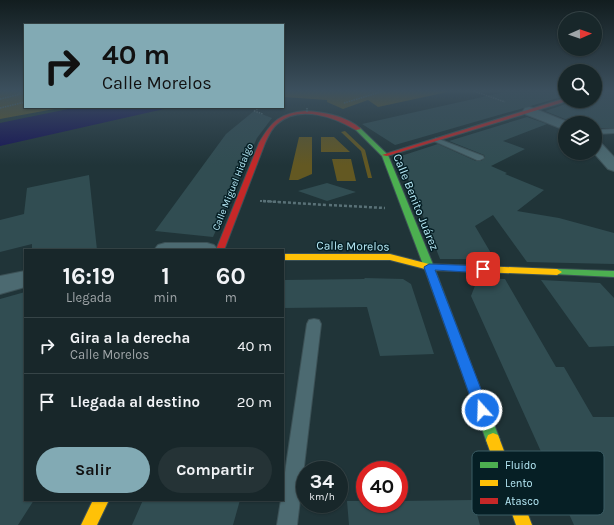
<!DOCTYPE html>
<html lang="es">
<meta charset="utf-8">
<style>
body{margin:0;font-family:Karla,sans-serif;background:#253336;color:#f1f3f6;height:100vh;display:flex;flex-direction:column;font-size:15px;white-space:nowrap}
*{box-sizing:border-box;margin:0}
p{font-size:13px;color:#9fa5a8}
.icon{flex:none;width:22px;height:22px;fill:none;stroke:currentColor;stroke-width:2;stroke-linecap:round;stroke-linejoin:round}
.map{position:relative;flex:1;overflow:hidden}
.drawer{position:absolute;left:24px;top:249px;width:260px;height:252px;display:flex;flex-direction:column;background:#18272a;border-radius:0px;box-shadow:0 1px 3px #0004,0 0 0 1px #364447}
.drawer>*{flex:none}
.hud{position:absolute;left:24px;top:24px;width:260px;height:84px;border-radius:0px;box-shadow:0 1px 3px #0004,0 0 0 1px #364447;background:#82aab4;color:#111;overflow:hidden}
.needle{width:26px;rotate:88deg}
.controls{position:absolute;left:558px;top:12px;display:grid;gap:8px}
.controls a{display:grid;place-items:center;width:44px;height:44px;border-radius:50%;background:#18272a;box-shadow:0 1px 3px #0004,0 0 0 1px #364447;font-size:20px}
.speed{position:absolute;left:296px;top:461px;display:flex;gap:8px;font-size:20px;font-weight:700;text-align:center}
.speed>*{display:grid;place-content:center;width:52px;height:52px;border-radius:50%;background:#18272a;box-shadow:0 1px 3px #0004,0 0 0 1px #364447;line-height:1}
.speed small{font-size:10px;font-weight:400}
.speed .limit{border:6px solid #d22;background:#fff;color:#111}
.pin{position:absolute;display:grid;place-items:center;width:34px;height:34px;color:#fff;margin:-17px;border-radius:8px;box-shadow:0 2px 6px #0006}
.me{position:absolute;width:44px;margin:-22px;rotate:340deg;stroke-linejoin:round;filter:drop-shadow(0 0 3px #0008)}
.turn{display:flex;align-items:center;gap:14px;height:84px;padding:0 12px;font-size:18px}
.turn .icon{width:52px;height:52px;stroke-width:2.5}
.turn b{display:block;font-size:28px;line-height:34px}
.eta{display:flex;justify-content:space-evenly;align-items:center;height:68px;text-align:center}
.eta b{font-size:24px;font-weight:700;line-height:28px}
.action{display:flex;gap:8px;margin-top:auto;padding:8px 12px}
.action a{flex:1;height:46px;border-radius:24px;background:#82aab4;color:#111;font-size:16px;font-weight:700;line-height:46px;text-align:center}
.action a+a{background:#253336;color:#f1f3f6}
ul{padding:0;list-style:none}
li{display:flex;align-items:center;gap:12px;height:56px;padding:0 12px;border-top:1px solid #364447}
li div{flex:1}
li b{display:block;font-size:15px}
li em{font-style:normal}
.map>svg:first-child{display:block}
.green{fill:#635822}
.water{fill:#151155}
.building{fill:#314d52}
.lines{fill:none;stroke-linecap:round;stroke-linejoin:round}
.lane-casing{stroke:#3c5156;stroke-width:2}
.street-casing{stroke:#3c5156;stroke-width:2}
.fast-casing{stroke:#3c5156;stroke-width:2}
.slow-casing{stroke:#3c5156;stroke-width:2}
.jam-casing{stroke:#3c5156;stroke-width:2}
.path-far2{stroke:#597177;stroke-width:1.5;stroke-dasharray:1.5 1;stroke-linecap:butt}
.path-far1{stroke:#597177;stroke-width:2;stroke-dasharray:2 1.5;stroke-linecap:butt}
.path{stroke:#597177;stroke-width:2.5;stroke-dasharray:3 2;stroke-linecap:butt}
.lane{fill:#4c6a71;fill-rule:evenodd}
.street{fill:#4c6a71;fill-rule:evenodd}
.fast{fill:#4caf50;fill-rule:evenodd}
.slow{fill:#ffc107;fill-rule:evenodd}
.jam{fill:#c62828;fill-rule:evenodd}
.path-bridge{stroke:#597177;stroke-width:1.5;stroke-dasharray:1.5 1;stroke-linecap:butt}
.route{fill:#1a73e8;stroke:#114b97}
.labels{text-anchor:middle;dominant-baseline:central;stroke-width:3;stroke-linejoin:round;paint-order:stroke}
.far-street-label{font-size:10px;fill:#b6e9f6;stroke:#061f25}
.street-label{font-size:12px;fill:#b6e9f6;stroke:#061f25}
.key{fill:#061f25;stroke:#3b5c64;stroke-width:1}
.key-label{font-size:11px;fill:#b6e9f6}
</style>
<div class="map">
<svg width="614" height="525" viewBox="0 0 614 525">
<rect width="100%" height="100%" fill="#203438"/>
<path class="green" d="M0 91H25V107H65L0 119Z
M283 91H452L378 107 368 100 343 109 327 102V100L283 97Z
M345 131 365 150 372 178H368L361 151 341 132Z
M299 137H312V174L298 180H289Z
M321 137H334L350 152H321Z
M332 159H351L356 181H337Z"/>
<path class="water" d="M78 107H173L0 146V123Z"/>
<path class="building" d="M509 91H565V96L395 145 362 124Z
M595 91H614V128H595V123H580L571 118 565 119 545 111 569 103 572 101H595Z
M254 111 272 118 257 138 213 237 155 231 226 134Z
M527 117 547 124 503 141 525 149 491 166 507 173 505 174 544 190 517 211 559 218 614 233V264L527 262 493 215 475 226 495 260H486L487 259H440L408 179 401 156 438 144 476 161H481L485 158 484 155 449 141Z
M89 175 97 250H32V244L0 252V220L24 214 27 188Z
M327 183 356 192 327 201 298 191Z
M364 278 403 279 411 284 434 354 380 356 367 307 283 308V280L365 279Z
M478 278 505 279 556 367H564L593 417H614V525H574L471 296Z
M541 280 600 283 614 298V346L589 347Z
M25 292V500H34L18 525H0V299Z
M143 500H240L233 525H132Z
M473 500 480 525H349L347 501H365V504H399V501Z"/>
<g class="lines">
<defs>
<path id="lane" d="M614 129V133L595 134V130Z
M436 138 483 156 484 158 480 160H477L434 141 433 140Z
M314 319 319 320 321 324 297 525H277L281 500H283V486L307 324 309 320Z"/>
<path id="street" d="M529 107 533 108 570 123H565V129L560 128 525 114 523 111 525 108Z
M595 141 600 142 614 157V171L608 169 594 153Z
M165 243H207L214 245 218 250H154L158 245Z
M25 271V287L0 294V276Z"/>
<path id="fast" d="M356 128H360L388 155 434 267 500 440 498 445 493 447 488 445 486 440 424 267 382 156 356 130Z
M557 269 614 271V277L554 274 552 272Z"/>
<path id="slow" d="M283 254H390L429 264 557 269 562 272 557 275 429 270 390 260H283Z
M493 433 498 435 532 525H516L486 440 488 435Z
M93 500H109L97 525H81Z"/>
<path id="jam" d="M563 99H565V101H567L387 156 382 155Z
M306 111C324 112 346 116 361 129L356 130C334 117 299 104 277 124 271 129 268 137 265 143L224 250H216L259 143C272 121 280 113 306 111Z"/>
</defs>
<use href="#lane" class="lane-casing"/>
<use href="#street" class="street-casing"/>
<use href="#fast" class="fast-casing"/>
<use href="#slow" class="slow-casing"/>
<use href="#jam" class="jam-casing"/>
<path class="path-far2" d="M474 91 505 102
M0 99 25 93
M344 103 384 91
M0 108 25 102
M254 111 263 114
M254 111 262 107"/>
<path class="path-far1" d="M260 201 280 202"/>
<path class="path" d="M263 201 326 205
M329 205 385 208"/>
<use href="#lane" class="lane"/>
<use href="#street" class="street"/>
<use href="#fast" class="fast"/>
<use href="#slow" class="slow"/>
<use href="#jam" class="jam"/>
<path class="path-bridge" d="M307 108V113"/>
</g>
<linearGradient id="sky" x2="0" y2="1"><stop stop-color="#121d1f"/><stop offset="0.55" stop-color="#3c505e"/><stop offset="1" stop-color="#3c505e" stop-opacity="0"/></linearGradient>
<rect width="614" height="165" fill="url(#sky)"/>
<path class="route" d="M429 264 483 266 487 269 483 273 435 270 489 410 487 415 482 417 477 415 475 410 424 267Z"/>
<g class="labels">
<g class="far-street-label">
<text transform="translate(233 187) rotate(-68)">Calle Miguel Hidalgo</text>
</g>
<g class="street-label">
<text transform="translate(416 202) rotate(68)">Calle Benito Juárez</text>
<text transform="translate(353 246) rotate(1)">Calle Morelos</text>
</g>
</g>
<rect x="472" y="451" width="132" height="64" rx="6" class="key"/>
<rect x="480" y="462" width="18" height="6" fill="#4caf50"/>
<rect x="480" y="480" width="18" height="6" fill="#ffc107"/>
<rect x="480" y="498" width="18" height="6" fill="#c62828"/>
<g class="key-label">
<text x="505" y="469">Fluido</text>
<text x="505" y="487">Lento</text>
<text x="505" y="505">Atasco</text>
</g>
</svg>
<div class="controls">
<a><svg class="needle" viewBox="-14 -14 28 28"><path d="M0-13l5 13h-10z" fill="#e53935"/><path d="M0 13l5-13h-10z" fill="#9fa5a8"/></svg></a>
<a><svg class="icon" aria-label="search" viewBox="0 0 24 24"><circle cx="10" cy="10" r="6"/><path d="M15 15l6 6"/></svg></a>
<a><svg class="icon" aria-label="layers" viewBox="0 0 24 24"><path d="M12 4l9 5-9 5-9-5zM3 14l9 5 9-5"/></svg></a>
</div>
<div class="speed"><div>34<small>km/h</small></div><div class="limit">40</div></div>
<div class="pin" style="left:483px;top:269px;background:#d93025"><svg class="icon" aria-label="arrive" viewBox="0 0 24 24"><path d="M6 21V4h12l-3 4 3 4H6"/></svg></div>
<svg class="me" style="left:482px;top:410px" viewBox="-20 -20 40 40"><circle r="17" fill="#1a73e8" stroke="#fff" stroke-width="3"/><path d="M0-11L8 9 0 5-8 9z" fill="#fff"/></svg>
<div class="hud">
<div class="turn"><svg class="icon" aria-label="right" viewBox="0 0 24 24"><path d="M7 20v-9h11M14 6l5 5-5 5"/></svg><div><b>40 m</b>Calle Morelos</div></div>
</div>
<section class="drawer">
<div class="eta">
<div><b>16:19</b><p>Llegada</p></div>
<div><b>1</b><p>min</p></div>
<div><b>60</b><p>m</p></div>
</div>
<ul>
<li><svg class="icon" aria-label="right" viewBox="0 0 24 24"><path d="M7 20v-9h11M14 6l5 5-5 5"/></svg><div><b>Gira a la derecha</b><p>Calle Morelos</p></div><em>40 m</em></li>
<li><svg class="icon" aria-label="arrive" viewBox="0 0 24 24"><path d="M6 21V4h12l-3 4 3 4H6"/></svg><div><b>Llegada al destino</b></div><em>20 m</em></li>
</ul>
<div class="action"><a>Salir</a><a>Compartir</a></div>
</section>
</div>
